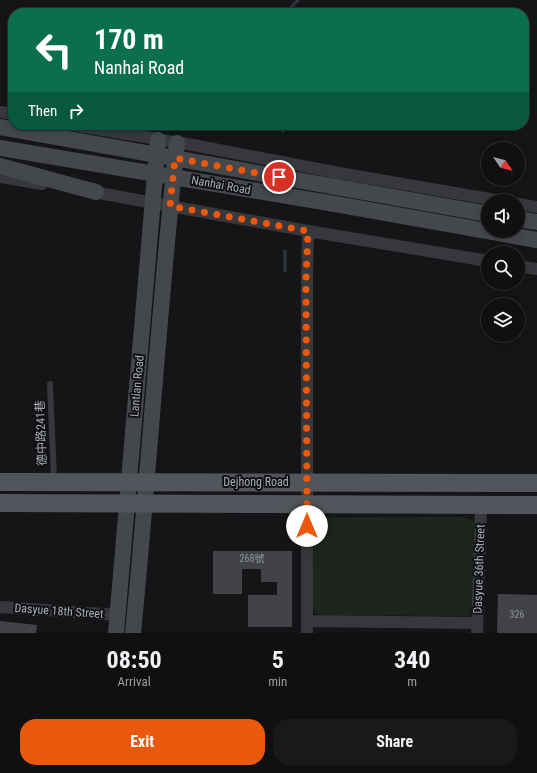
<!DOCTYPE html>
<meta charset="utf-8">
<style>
body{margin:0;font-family:"Roboto Condensed","Noto Sans TC",sans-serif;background:#19191a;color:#f1f3f6;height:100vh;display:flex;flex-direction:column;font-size:15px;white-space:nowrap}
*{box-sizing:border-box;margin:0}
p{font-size:13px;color:#9c9d9f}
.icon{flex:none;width:22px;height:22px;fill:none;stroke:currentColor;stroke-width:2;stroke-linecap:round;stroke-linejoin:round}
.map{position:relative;height:633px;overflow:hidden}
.drawer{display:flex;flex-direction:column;background:#101011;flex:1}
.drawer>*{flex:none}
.banner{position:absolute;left:8px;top:8px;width:521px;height:122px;border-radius:16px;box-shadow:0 2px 6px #0003,0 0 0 1px #303031;background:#0b6e4f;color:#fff;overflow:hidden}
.needle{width:26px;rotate:125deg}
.buttons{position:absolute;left:481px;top:142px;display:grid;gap:8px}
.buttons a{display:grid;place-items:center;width:44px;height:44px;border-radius:50%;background:#101011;box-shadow:0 2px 6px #0003,0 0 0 1px #303031;font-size:20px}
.pin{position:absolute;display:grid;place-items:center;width:34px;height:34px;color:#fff;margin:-17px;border:2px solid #fff;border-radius:50%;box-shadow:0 1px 4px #0007}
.me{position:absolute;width:44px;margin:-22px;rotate:0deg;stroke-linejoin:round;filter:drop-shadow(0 0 3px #0008)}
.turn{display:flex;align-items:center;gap:14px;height:84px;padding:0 20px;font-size:18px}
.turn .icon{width:52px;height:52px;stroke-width:2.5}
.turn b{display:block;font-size:28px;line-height:34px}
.then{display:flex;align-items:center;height:38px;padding:0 20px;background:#0003;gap:8px;font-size:15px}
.eta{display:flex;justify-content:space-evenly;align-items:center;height:68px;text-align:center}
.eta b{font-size:24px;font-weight:700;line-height:28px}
.cta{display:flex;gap:8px;margin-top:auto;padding:8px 20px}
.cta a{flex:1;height:46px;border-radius:16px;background:#ea580c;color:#fff;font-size:16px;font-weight:700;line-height:46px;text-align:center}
.cta a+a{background:#19191a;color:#f1f3f6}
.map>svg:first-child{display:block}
.green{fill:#1d251d}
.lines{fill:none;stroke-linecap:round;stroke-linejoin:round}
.stream{stroke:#2b363b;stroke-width:3.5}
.building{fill:#414347}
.lane{stroke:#36383c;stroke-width:6}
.street{stroke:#36383c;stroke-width:12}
.secondary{stroke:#44474c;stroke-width:16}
.primary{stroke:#52555b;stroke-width:18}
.route{stroke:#ea580c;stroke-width:7;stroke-dasharray:0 12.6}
.labels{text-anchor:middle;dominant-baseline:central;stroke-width:4;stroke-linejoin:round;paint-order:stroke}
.number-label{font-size:10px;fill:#8e939b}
.street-label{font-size:12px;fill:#a7aeb7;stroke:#101012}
</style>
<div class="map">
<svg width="537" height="633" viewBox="0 0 537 633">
<rect width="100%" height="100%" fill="#151517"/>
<path class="green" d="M332 517H464L474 521 472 610 469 616 320 615 314 612 312 604 314 522 321 518Z"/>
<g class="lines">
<path class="stream" d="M286 13 298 0
M283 125V131
M285 251V271"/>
</g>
<path class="building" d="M213 551H292V627H248V595H277V582H261V569H242V594H213Z
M498 594 537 595V633H497Z
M0 621 37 625 36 633H0Z"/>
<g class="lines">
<path class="lane" d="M50 384 54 480"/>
<path class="street" d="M0 112 13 114
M73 125 193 145 339 173 501 201
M0 177 42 184
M88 191 308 231 488 261
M518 204 537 207
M518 266 537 269
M0 607 118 615
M307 621 477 623
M307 633V280L308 231
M477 633 481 505"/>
<path class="secondary" d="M0 127 488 214
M0 148 335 204 537 240
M0 166 96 192
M518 219 537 222
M116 633 158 140
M133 633C149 470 159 306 177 143"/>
<path class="primary" d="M0 482 537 483
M0 503 537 505"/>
</g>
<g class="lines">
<path class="route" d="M279 177 175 158 170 206 308 231 306 280 307 526"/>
</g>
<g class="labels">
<g class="number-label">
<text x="252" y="558">268號</text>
<text x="517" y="614">326</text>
</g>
<g class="street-label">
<text transform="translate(221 185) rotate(10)">Nanhai Road</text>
<text transform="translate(137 386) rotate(-85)">Lantian Road</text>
<text transform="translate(41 433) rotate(-92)">德中路241巷</text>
<text x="256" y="482">Dejhong Road</text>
<text transform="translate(479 569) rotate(-88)">Dasyue 36th Street</text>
<text transform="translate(59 611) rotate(4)">Dasyue 18th Street</text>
</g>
</g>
</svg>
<div class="buttons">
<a><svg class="needle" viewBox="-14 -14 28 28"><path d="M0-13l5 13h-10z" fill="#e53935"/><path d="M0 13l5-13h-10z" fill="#9c9d9f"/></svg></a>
<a><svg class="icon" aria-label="sound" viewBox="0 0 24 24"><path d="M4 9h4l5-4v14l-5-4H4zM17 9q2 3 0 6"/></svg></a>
<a><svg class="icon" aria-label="search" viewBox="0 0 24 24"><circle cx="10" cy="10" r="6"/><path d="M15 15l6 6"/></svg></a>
<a><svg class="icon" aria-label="layers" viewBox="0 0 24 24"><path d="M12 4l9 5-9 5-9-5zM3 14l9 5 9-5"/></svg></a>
</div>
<div class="pin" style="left:279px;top:177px;background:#d93025"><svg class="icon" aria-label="arrive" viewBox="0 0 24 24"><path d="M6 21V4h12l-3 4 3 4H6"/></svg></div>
<svg class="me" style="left:307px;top:526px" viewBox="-20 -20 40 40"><circle r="19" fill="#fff"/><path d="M0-13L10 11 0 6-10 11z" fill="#ea580c"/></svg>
<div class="banner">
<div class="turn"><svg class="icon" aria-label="left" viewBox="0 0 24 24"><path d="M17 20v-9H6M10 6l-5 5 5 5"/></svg><div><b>170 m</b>Nanhai Road</div></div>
<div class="then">Then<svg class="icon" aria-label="right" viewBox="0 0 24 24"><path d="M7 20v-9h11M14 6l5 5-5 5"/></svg></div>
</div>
</div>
<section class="drawer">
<div class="eta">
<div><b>08:50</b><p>Arrival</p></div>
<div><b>5</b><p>min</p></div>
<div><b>340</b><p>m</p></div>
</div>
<div class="cta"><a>Exit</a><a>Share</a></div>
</section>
